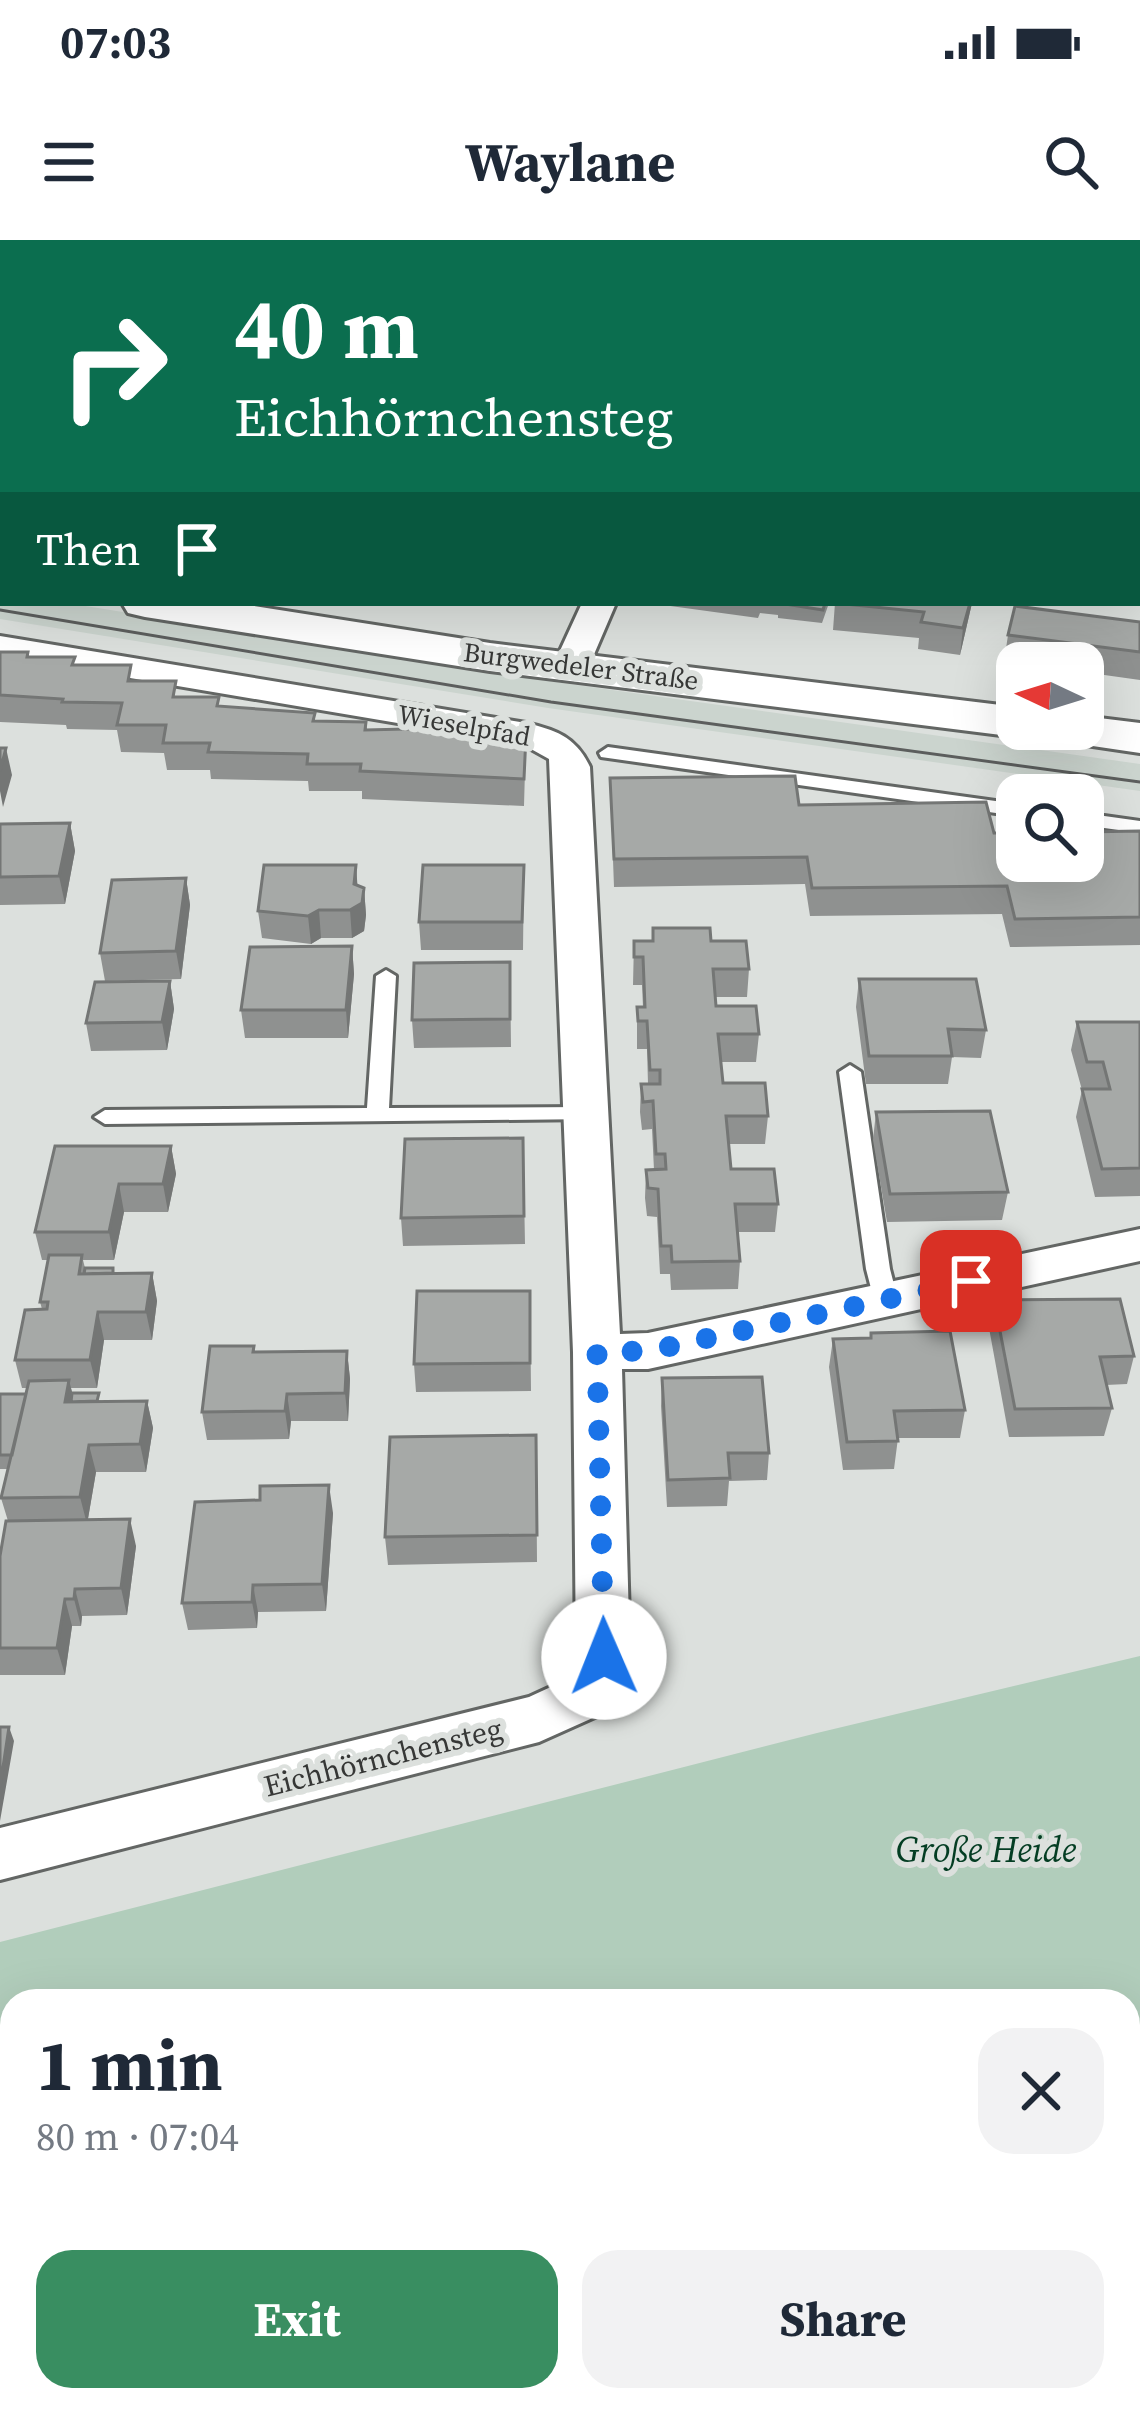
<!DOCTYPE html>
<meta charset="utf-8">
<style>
body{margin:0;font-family:"Source Serif 4",serif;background:#f2f2f3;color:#1f2937;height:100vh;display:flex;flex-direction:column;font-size:45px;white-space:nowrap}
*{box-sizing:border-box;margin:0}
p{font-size:39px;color:#747a83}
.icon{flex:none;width:66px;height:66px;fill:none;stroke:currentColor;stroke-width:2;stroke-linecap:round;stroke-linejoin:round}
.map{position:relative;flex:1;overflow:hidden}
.panel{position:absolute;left:0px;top:1749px;width:1140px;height:423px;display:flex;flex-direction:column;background:#fff;border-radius:36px 36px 0 0;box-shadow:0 12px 48px #0002}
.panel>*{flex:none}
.top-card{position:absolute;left:0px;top:0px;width:1140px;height:366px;box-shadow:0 12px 48px #0002;background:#0b6e4f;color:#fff;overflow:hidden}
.needle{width:78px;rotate:274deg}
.tools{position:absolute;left:996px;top:402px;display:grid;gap:24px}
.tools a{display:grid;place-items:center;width:108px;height:108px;border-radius:24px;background:#fff;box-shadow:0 12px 48px #0002;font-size:60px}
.pin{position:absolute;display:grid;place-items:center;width:102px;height:102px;color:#fff;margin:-51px;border-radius:24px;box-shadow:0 6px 18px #0006}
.me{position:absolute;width:132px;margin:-66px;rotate:359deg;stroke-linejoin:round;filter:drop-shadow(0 0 9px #0008)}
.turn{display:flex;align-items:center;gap:42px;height:252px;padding:0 36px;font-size:54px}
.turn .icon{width:156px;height:156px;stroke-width:2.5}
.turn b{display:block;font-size:84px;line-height:102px}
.then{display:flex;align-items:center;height:114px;padding:0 36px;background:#0003;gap:24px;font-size:45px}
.round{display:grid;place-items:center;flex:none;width:126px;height:126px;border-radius:36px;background:#f2f2f3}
.overview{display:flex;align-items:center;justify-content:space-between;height:204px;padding:0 36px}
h1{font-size:72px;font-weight:700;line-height:90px}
.cta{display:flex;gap:24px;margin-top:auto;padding:24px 36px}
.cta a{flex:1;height:138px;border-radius:36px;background:#398e61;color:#fff;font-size:48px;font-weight:700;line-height:138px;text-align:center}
.cta a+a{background:#f2f2f3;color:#1f2937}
.status{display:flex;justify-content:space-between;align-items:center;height:84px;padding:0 60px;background:#fff;direction:ltr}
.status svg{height:33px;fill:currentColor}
header{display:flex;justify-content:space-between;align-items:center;height:156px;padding:0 36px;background:#fff;font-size:54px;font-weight:700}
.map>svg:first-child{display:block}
.built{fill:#cbd4ce}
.green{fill:#b1cdbb;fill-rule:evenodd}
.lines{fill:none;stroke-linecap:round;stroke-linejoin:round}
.lane-casing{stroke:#636664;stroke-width:6}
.street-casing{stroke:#636664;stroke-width:6}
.secondary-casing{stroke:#636664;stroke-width:6}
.lane{fill:#fff;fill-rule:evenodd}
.street{fill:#fff;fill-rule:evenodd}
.secondary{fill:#fff;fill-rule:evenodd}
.tram{stroke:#5c5e5d;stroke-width:3}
.wall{fill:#8f9190}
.shaded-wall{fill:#747675}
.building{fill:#a6a9a7;stroke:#747675;stroke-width:3}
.route{stroke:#1a73e8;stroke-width:21;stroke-dasharray:0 37.8}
.labels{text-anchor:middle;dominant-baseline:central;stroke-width:12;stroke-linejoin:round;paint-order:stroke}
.far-street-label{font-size:27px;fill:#363736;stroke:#dce0dd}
.street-label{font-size:30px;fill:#363736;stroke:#dce0dd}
.near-park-label{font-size:36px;font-style:italic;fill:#043d23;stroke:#dce0dd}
</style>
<div class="status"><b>07:03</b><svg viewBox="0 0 49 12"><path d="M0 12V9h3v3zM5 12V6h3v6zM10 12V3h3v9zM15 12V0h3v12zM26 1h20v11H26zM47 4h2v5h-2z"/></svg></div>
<header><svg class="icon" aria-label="menu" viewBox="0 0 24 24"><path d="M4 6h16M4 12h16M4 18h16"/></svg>Waylane<svg class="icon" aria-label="search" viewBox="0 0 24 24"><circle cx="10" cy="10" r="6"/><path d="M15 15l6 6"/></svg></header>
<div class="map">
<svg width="1140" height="2171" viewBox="0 0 1140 2171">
<rect width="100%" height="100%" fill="#dce0dd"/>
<path class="built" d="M0 352 3 363H67L562 443 1140 524V551L548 468 0 379Z"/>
<path class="green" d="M1140 1416V2171H0V1702L817 1493ZM12 1761H1128V2160H12Z"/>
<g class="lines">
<defs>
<path id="lane" d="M608 507 1017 564V576L601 517 599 513Z
M1083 573 1140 581V593L1083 585Z
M386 730 396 736 389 868 586 867 594 869 597 874 594 879 105 884 94 877 105 870 367 868 376 736Z
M850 825 861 832 890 1029 898 1060 886 1069 874 1060 866 1029 839 832Z"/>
<path id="street" d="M0 103 3 104V122L0 121Z
M582 363H616L589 426 583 433H559L553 426Z
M0 396 526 483C556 490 576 497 590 527L620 1094 648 1093 1140 989V1021L648 1129H622L630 1417 606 1472 539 1502 0 1640V1588L529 1457 566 1440 576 1417 573 1112 549 519 522 504 0 416Z"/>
<path id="secondary" d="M0 324 3 325V353L0 352Z
M122 363H235L490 403 1017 467V489H1037L1017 497 490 431 145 377 128 373Z
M1083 476 1140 483V513L1052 500 1045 489H1083Z"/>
</defs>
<use href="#lane" class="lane-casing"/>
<use href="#street" class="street-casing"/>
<use href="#secondary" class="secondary-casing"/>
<use href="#lane" class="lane"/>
<use href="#street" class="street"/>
<use href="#secondary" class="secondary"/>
<path class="tram" d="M0 370 551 462 1140 542"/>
</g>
<path class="wall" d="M0 0 3 3V42H0Z
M256 0H348L346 3H253Z
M632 0H727L726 3H632Z
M1091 0H1140L1137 39V3H1090Z
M0 115H3V182L0 181Z
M0 201 3 202V276H0Z
M663 363H829L822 383 778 378V375L760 373 758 378 663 365Z
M835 363H972L960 415 918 409 919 398 833 390Z
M1140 382V440L1083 432V423L1017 424 1004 422 1008 395Z
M0 412H28L29 417 76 425 134 441 178 457 220 466 315 473V481L366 482 367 490 526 495 524 566 362 559V551H309L308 541 211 539 210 530H167L164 513 121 512 117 490 67 489 66 485 0 482Z
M610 538 994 593 1140 591V705L1010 707 1002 674 810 676 805 644 614 647Z
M70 583 75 611 65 664 0 665V584Z
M356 625 357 645 364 648 366 675 364 691 352 698H321L311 704 262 698 258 671Z
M524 625 523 710H421L419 682Z
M186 638 190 665 181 739 105 741 100 713Z
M653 688 711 701 749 729 747 757H715L716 766 759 794 756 822H721L723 843 768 876 765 904H729L731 929 778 964 775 992H737L740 1021 738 1049 671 1050 670 1034H660L657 977 647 976 645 958 646 930H654L652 889 642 890 640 872 641 844H648L647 809H637V767H643L642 745H633L634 701H652Z
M352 706 354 734 348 798H245L241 770Z
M510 722 511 807 414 808 412 780Z
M859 739 986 790 981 818 952 817 948 844H866L856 767Z
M170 741 174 769 167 810 91 811 86 783Z
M1077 782H1140V956L1095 957 1076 877 1082 850 1071 810Z
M876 872 1008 952 1002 980 887 982 873 900Z
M523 898 525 1004 403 1006 401 978Z
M171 906 176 934 168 972H124L114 1020H83L85 1028 114 1033H152L157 1061 152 1100H104L97 1148H71L72 1153 101 1161H147L153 1188 146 1232H96L88 1279 136 1306 127 1375 82 1376 81 1386H72L65 1435H0V1316L8 1281 1 1258 8 1229H0V1154H26L27 1148H22L15 1120 42 1069 40 1062 48 1020H42L35 992Z
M530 1051 531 1151 416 1152 414 1124Z
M994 1060 1134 1116 1127 1144 1106 1145 1112 1168 1104 1196 1009 1197 989 1088Z
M833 1099 965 1170 960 1198H898L894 1229 843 1230 829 1127Z
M254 1106 255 1112 347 1111 350 1139 348 1181H291L289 1199 207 1200 202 1172Z
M662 1138 769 1213 767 1240 729 1241 727 1266 667 1267 661 1166Z
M536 1195 537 1322 388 1325 385 1297Z
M333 1273 326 1371 258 1372 257 1388 188 1390 182 1363Z"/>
<path class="shaded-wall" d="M970 363H972L960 415 963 388Z
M6 508 12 535 3 567 0 551V531Z
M70 583 75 611 65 664 59 636Z
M356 625 358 653 364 648 366 675 364 691 352 698 350 670Z
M186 638 190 665 181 739 176 711Z
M319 670 321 698 311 704 308 676Z
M352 706 354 734 348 798 346 770Z
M170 741 174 769 167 810 162 782Z
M171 906 176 934 168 972 163 944Z
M119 944 124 972 114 1020 109 992Z
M152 1033 157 1061 152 1100 146 1072Z
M98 1072 104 1100 97 1148 90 1120Z
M347 1111 350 1139 348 1181 345 1153Z
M69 1140 76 1168 65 1162Z
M287 1154 291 1181 289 1199 285 1171Z
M147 1161 153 1188 146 1232 140 1204Z
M89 1205 96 1232 87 1284 80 1257Z
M329 1245 333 1273 326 1371 322 1344Z
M130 1279 136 1306 127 1375 121 1348Z
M253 1345 258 1372 257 1388 252 1362Z
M75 1349 82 1376 81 1386 74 1359Z
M65 1359 72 1386 65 1435 57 1408Z
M9 1487 14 1501 0 1581V1547Z"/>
<path class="building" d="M0 0H124L121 3H3V19H0Z
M256 0H302L299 3H253Z
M368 0H451L449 3H366Z
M802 0H843L842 3H801Z
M1137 12H1140L1137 35Z
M1137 92 1140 93 1138 118H1137Z
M0 115H3V157H0V140L2 138H0Z
M0 221H3V251H0Z
M779 363H825L823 370Z
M835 363H970L963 388 921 382 924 372Z
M1015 366 1140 382V412L1008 395Z
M0 412H28L27 417H75L72 425H131L128 441H176L173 457H219L217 466 315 473 313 481 366 482 365 490 490 487 489 495H526L524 539 360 531 361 524H307L308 514 208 512 210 503H163L166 485H117L122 463 62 462 63 459 0 455Z
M0 508H6L0 531Z
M795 536 799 565 986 562 994 593H1017V621H1083V592L1140 591V677L1015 679 1007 646 812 648 807 617 614 619 610 538Z
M70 583 59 636 0 637V584Z
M264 625H356L354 644 364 648 362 663 350 670H319L308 676 258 671Z
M423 625H524L522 682H419Z
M186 638 176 711 100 713 112 640Z
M653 688H710L711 701H746L749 729H713L716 766H756L759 794H718L723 843H765L768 876H726L731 929H774L778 964H735L740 1021 672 1022 671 1006H661L658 949 648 948 646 930 666 929 665 914H656L653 861 643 862 641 844H660V830H650L647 781H638L637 767H645L643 717H634V701H653Z
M352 706 346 770H241L250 707Z
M510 722V779L412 780 414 723Z
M859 739H976L986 790 948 789 952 816H869Z
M170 741 162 782 86 783 95 742Z
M1077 782H1140V928L1102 929 1082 849H1110L1103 822H1087Z
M990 871 1008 952 890 954 876 872Z
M523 898 524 976 401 978 405 899Z
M55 906H171L163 944H119L109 992H35Z
M49 1015H82L79 1034 152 1033 146 1072H98L90 1120H15L25 1070 47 1069 48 1062H40Z
M85 1028H113V1033L84 1034Z
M417 1051H530V1123L414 1124Z
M1120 1059 1134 1116 1100 1117 1112 1168 1015 1169 994 1060Z
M950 1091 965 1170 894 1171 898 1201 847 1202 833 1099 871 1098V1093Z
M210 1106H254L253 1112 347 1111 345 1153 287 1154 285 1171 202 1172Z
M762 1137 769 1213H728L730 1238 668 1240 662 1138Z
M69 1140 65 1162 147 1161 140 1204 89 1205 80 1257 1 1258 29 1141Z
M72 1153H99L97 1161 71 1162Z
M0 1154H26L12 1215H0Z
M536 1195 537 1295 385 1297 390 1197Z
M329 1245 322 1344 253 1345 252 1362 182 1363 195 1262 260 1260V1246Z
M130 1279 121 1348 75 1349 74 1359H65L57 1408H0V1316L6 1281Z
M0 1487H9L0 1547Z"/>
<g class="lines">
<path class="route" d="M604 1417 597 1112 649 1111 971 1041"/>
</g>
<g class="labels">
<g class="far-street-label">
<text transform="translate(581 426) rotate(7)">Burgwedeler Straße</text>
<text transform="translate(464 485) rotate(10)">Wieselpfad</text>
</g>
<g class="street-label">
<text transform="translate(383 1517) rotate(-14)">Eichhörnchensteg</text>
</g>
<g class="near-park-label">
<text x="986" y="1609">Große Heide</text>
</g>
</g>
</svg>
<div class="tools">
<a><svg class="needle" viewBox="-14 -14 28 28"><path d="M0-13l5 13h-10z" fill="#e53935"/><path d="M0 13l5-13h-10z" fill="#747a83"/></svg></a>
<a><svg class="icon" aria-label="search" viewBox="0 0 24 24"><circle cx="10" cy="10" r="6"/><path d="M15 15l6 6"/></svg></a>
</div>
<div class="pin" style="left:971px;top:1041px;background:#d93025"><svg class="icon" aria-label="arrive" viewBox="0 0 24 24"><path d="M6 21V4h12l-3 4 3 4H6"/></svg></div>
<svg class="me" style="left:604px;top:1417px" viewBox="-20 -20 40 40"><circle r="19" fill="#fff"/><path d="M0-13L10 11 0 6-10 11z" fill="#1a73e8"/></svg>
<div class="top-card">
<div class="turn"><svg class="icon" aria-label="right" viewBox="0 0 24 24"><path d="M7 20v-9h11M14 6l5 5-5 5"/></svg><div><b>40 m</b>Eichhörnchensteg</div></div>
<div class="then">Then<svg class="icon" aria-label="arrive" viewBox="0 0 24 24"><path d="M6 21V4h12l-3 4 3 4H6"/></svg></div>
</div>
<section class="panel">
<div class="overview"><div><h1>1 min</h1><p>80 m · 07:04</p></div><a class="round"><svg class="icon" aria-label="close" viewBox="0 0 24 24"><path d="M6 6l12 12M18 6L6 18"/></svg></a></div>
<div class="cta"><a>Exit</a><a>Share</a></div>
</section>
</div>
